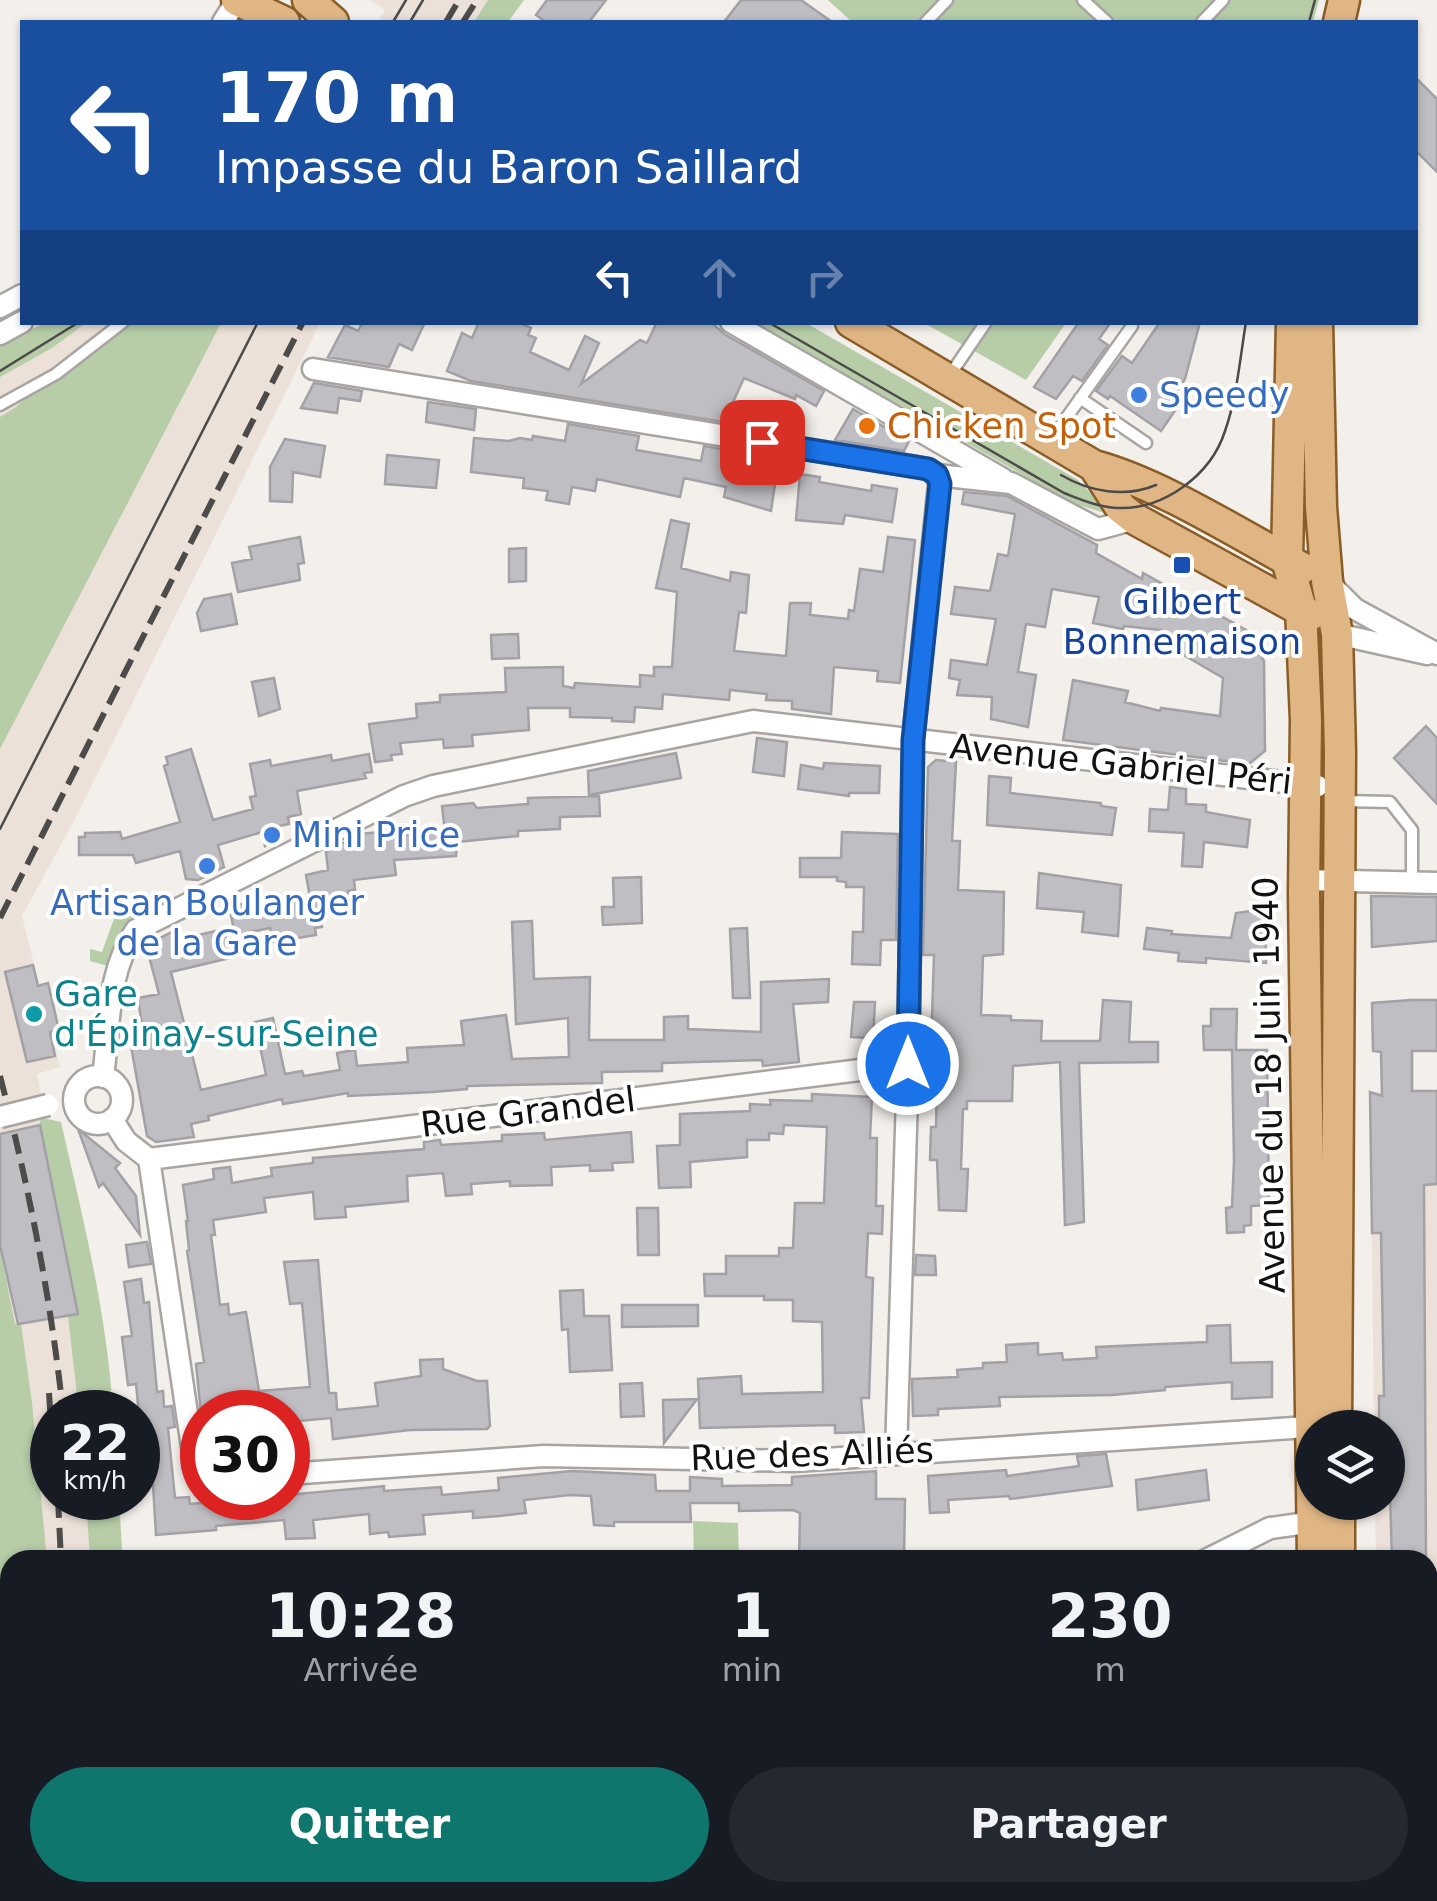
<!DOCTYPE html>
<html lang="fr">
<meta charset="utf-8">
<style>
body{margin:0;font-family:"DejaVu Sans",sans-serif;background:#242831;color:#f1f3f6;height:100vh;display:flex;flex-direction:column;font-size:38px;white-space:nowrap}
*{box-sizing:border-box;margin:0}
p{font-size:32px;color:#9ea1a6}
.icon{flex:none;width:55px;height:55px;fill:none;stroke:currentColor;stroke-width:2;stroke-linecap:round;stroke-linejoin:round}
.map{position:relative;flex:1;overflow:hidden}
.details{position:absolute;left:0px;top:1550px;width:1438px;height:352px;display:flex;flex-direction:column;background:#171b24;border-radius:30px 30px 0 0;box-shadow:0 2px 8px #0004}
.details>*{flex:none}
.guide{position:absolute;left:20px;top:20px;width:1398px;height:305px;border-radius:0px;box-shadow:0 2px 8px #0004;background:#1a4fa0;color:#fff;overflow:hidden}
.buttons{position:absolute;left:1295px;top:1410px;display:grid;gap:20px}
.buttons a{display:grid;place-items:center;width:110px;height:110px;border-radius:50%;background:#171b24;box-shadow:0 2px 8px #0004;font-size:50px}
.speed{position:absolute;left:30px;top:1390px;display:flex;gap:20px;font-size:50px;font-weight:700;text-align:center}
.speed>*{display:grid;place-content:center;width:130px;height:130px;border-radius:50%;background:#171b24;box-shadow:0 2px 8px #0004;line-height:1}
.speed small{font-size:25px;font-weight:400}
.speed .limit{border:15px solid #d22;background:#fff;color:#111}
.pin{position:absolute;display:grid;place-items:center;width:85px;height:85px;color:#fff;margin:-42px;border-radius:20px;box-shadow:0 5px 15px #0006}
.me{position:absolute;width:110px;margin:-55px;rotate:0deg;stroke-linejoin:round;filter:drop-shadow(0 0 8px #0008)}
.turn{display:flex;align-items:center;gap:35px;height:210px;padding:0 30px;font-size:45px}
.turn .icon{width:130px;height:130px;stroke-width:2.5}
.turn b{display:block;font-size:70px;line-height:85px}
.lanes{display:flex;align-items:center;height:95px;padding:0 30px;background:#0003;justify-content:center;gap:50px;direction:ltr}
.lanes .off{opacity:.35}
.eta{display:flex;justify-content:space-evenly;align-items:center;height:170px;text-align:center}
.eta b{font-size:60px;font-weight:600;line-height:70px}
.primary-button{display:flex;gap:20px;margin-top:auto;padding:20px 30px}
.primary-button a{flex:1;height:115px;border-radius:60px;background:#0f766e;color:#fff;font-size:40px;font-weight:600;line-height:115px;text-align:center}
.primary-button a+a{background:#242831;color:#f1f3f6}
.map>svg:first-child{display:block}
.built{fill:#ebe1d8}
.green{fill:#b6cda8}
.water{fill:#66a1b4;stroke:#4d7683;stroke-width:2.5}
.building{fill:#bfbec2;stroke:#a3a1a6;stroke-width:2.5}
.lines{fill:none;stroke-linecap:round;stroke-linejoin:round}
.service-casing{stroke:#a8a4a1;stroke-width:15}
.minor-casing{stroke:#a8a4a1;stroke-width:25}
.primary-casing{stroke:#8a5d27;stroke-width:35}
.service{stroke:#fff;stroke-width:10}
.minor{stroke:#fff;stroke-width:20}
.primary{stroke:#e0b685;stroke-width:30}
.tram{stroke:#4d4b49;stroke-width:2.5}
.rail{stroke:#4d4b49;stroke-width:6;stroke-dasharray:20 10;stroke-linecap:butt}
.minor-bridge-casing{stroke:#a8a4a1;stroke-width:25;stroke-linecap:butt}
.minor-bridge{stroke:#fff;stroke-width:20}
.route-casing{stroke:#114b97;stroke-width:25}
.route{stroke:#1a73e8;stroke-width:18}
.shop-dot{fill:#3f7fe0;stroke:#fff;stroke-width:4}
.food-dot{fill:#e8710a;stroke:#fff;stroke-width:4}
.transit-dot{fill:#1a4fb4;stroke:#fff;stroke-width:4}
.culture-dot{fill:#0f9aa8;stroke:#fff;stroke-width:4}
.labels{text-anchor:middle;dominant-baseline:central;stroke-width:8;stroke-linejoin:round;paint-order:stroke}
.shop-label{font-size:35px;fill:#366cbe;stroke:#fff;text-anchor:start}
.food-label{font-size:35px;fill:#c56008;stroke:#fff;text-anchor:start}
.transit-label{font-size:35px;fill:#164399;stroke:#fff}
.street-label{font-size:35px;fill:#121110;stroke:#fff}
.culture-label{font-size:35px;fill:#0d838f;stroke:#fff;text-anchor:start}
</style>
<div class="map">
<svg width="1437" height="1901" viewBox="0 0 1437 1901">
<rect width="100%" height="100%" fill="#f3efeb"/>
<path class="built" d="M370 0H498L485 22H378L385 10Z
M40 323H320L75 819 22 916 39 984 49 982 60 1031 52 1034 60 1067 37 1074 86 1314 96 1412H52V1498H105L108 1560H27L0 1274V347Z
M1437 1091V1634L1428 1633V1560H1376L1375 1503 1388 1502V1428L1374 1427 1370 1092Z"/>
<path class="green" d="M488 0H524L508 22H474Z
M828 0H1319L1313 22H852Z
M44 323H86L52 348 0 377V346Z
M110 323H221L0 749V417L16 407Z
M747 323H806L1078 480 1111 515 1072 503 822 361 814 357 811 361Z
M924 323H1066L1026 380Z
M124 899 161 902C124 927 123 922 108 966L90 961V949L102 952 118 908 107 901Z
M39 1117 61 1122C83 1219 107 1313 113 1412H79L68 1316 78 1314Z
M0 1249 15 1324H21L32 1403 47 1560H10V1675H6L0 1596Z
M86 1498H119L122 1550 164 1552 165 1560H90Z
M693 1521 738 1523 739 1560H694Z
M1428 1633 1437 1634V1701H1428Z"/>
<path class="water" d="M1428 1701H1437V1901H0V1733H10V1892H1428Z"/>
<path class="building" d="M547 0H606L589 22H546L536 15Z
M741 0H801L832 22H724Z
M1415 77 1437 99V172L1415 150Z
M363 322H425L412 350 399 344 389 367 328 357 345 325 358 331Z
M479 322H518L531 328 528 335 536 338 530 352 569 370 585 336 599 343 581 384 640 340 647 343 657 322H711L724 334 824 391 816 406 796 395 795 399 744 378 724 422 471 381 447 371 462 333 472 338Z
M1079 322H1111L1099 339 1108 345 1082 381 1073 376 1056 399 1034 387Z
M1160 322H1200L1185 379 1175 394 1183 399 1161 431 1110 396 1108 399 1096 391 1122 356 1132 363Z
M314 383 362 391 360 401 339 398 337 413 301 408Z
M428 402 476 409 474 430 426 422Z
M853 409 909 441 904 451 835 440Z
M568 424 639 436 636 450 701 461 704 446 745 453 744 464 777 470 771 511 724 497 726 487 684 478 680 497 597 479 595 491 572 487 569 504 546 500 548 491 523 488 524 478 471 472 474 438 509 441 520 438 532 440 533 436 565 441Z
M285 439 325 446 320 477 293 472 292 502 270 501V467Z
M387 455 439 460 436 488 385 484Z
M800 474 820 477 819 482 871 491 872 485 897 489 892 522 845 515 843 524 796 520Z
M964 492 1007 496 1097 545 1096 553 1142 579 1143 573 1246 630 1264 661 1265 751 1249 764 1063 740 1073 680 1128 691 1125 702 1160 711 1161 708 1220 716 1223 678 1158 640 1161 630 1124 626 1123 629 1093 623 1099 597 1052 589 1045 627 1026 624 1018 672 1036 675 1028 727 991 719 992 697 957 695 960 680 949 678 951 660 987 665 996 619 951 614 955 587 990 591 998 554 1008 556 1015 514 962 504Z
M671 520 689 524 681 568 730 581 731 572 749 575 746 613 739 612 734 651 786 656 790 603H811L810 615 848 619 849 610 854 611 860 569 883 572 888 537 915 540 900 683 877 681 878 671 834 667 831 714 792 709V701L766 700 767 694 730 690 729 700 663 694 662 709 635 707 634 722 612 721V718L570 717V708H528L529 730 472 735 473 746 444 748 443 739 400 743 402 754 391 755 392 760 375 762 369 724 417 718 416 704 440 702V695L506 692 505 668 563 667V686L574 688 575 683 640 687V675L654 676V667H672L677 592 656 588Z
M300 537 304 563 298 564 300 580 238 592 232 563 252 559 249 547Z
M526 548V581L509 582V549Z
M231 594 237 624 201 631 197 613 204 599Z
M518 634 519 658 492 659 491 635Z
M274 678 280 709 259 716 252 682Z
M1426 726 1437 738V804L1394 758Z
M757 738 787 742 784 776 753 772Z
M191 749 213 820 253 809 250 797 256 796 250 764 270 760 271 766 331 755 332 761 369 754 372 772 364 773 366 778 297 791 301 814 288 817 289 824 279 826 281 837 265 846 262 832 218 845 224 867 198 880 186 879 180 851 136 863 133 855H79V837H85V833L120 832 122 839 180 822 164 766 168 764 166 757Z
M676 753 681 778 589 795 588 771Z
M936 760 956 762 952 841H960L958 890 1004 892 1003 954 983 956 981 1015 1011 1016V1020L1042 1021 1041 1041H1100L1103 1000 1131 1002 1129 1042H1158V1062L1079 1063 1084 1222 1065 1225 1060 1062 1013 1066 1012 1101H967V1109H963L961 1169H968L966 1211 939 1210 937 1160H930L931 1127H936L937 1078H930L934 955H923L928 767Z
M824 763 880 766 879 793H849V796L798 789 801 765 823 769Z
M989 776 1011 778 1010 793 1101 803V806L1116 808 1112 835 987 825Z
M1170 787 1186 789V804L1206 805V812L1250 820 1247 847 1204 842 1202 867 1182 866 1184 833 1149 831 1150 809 1168 810Z
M599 796 600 816 560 817V829L518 831V836L457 842 456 856 394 860 396 875 354 880 355 890 348 891 349 904 320 909 322 927 315 928 316 935 273 942 270 928 235 935 229 906 253 902 254 908 310 898 306 875 328 870 326 852 360 834 379 832 380 837 445 831 442 806 473 803 477 808 528 804V798Z
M842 832 898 834 896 940H881L880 965 852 964 853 932H863L864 887H846V882L837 881V877H800V858H841Z
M1039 873 1121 885 1118 936 1082 932 1084 912 1037 908Z
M641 877 642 923 603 925 602 907H614L613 878Z
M1371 896 1437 897V941L1372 947Z
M1265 909 1266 963 1206 958V963L1178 961 1179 953 1144 949 1147 928 1172 931 1171 934 1231 938 1236 913Z
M532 921 534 979 590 977 589 1040H664V1017L688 1016V1029L761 1032V982L829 979 828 1002 793 1004 799 1062 763 1066 762 1060 662 1063V1071L602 1072V1083L467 1086V1089L433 1092 348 1096V1093L283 1104 282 1099 208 1116 209 1120 191 1124 194 1137 156 1142 147 1136 128 1029 142 1026 138 998 159 994 146 945 178 929 181 939 224 929 230 958 171 972 201 1090 266 1075 255 1022 273 1018 285 1074 302 1071 304 1076 340 1070 337 1053 355 1050 357 1066 408 1062 407 1048 464 1045 461 1021 506 1015 512 1059 569 1057 568 1018 516 1024 512 922Z
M747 928 750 998H733L730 929Z
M33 965 38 986 48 983 59 1030 50 1032 55 1056 27 1062 5 972Z
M1411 1000H1437V1051H1412V1091H1437V1184L1424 1185 1426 1560H1392L1388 1428H1379V1396H1384L1381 1233H1372L1370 1092 1382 1096 1381 1052 1373 1051 1372 1003Z
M854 1002H875L873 1038 851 1037Z
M1211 1009H1237L1236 1050H1267L1269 1205 1251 1206V1225L1244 1226V1232L1227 1233 1226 1208 1232 1207 1234 1161 1232 1050H1204L1203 1026H1211Z
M812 1094 872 1097 870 1138H877L876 1206H883L882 1234 868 1233 866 1277 873 1278 869 1398H861L864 1432 835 1433V1425L700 1428 698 1379 741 1376 742 1394 823 1392 822 1322 793 1321V1300H764V1296H705L704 1274H726V1256H779V1248H793L795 1203H824L827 1127 784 1125 783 1134 769 1133V1140H747V1157L690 1162 691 1187 659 1188 657 1146 680 1145V1114L750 1111V1104L771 1105 770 1100 812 1101Z
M40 1125 78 1314 18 1324 0 1245V1134Z
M78 1129 120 1163 115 1168 136 1196 140 1235 103 1183 99 1187Z
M631 1132 633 1162 612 1163 613 1170 590 1171V1165L551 1167 552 1185 510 1186V1181L471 1184 472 1194 446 1196 443 1173 407 1176 408 1201 345 1207 346 1217 315 1219 313 1192 264 1198 266 1212 213 1220 215 1235H211L220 1305 228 1304 229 1315 246 1312 259 1391 310 1387 302 1303 290 1304 284 1262 318 1260 329 1393H336L337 1410 378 1406 375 1383 421 1376 420 1360 443 1359V1369L477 1381H487L490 1426 487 1429 410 1430 333 1439 331 1418 288 1422V1412H203L202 1406V1423L196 1364 204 1362 187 1251 189 1250 186 1221H188L183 1185 214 1179 213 1169 230 1167 232 1183 272 1176 271 1168 313 1163V1158L424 1149V1142L440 1140 441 1145 502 1141V1135L544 1133 545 1140Z
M637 1208H658L659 1255H638Z
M147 1242 151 1264 129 1267 126 1245Z
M916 1255 935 1256 936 1275H915Z
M141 1279 144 1303 149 1302 157 1392 163 1391 164 1407 172 1406 175 1427 168 1428 175 1498 189 1497 190 1504 384 1486V1491L441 1487 442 1495 499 1490 498 1478 572 1471 655 1475 656 1491H690V1477L722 1479V1486L792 1485V1477L876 1471V1499H905L904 1560H799L800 1513 793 1510 739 1511V1503H690L691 1522H614V1526L594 1525 591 1496 570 1495 524 1500 526 1513 500 1516 473 1518V1511L423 1515 425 1534 389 1537 388 1532 370 1534 369 1514 313 1520 315 1538 286 1539 284 1520 216 1526V1530L156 1535 153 1485 146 1486 136 1384 128 1385 122 1337 132 1336 124 1282Z
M583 1290 584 1316H609L612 1370 570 1372 568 1329 562 1330 560 1291Z
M622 1305H698V1326L622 1327Z
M1230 1325 1231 1363 1272 1362V1397L1232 1399V1382L1165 1387V1390L1112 1395 999 1397 1000 1406 938 1409V1415L913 1416 912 1379 958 1377 957 1370 983 1368V1363L1007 1362 1006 1345 1038 1343V1355L1062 1353 1063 1360 1097 1358 1096 1347 1207 1342V1326Z
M642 1383 644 1416 621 1417 620 1384Z
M697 1399 664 1443 663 1400Z
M1106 1454 1112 1486 1010 1499 1009 1496 948 1500 949 1512 930 1513 928 1476 1006 1470 1007 1476 1079 1466 1077 1456Z
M1206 1470 1209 1500 1138 1510 1136 1480Z"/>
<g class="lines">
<defs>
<path id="service" d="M1083 0 1107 22
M926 22 947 0
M1202 22 1223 0
M950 375 986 322
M1080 398 1146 443
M0 405 56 374 123 322
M1052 438 1132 326
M1344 801 1390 802 1412 830V882"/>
<path id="minor" d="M223 22 237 0
M0 307 22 295
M731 322 1003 479
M0 334 22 322
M313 369 911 466 928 469 937 475 1011 483 1098 529 1135 519
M1327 581 1355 609 1437 654
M1337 634 1427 654
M1304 880 1437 883
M74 1100a24 24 0 1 1 48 0a24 24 0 1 1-48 0Z
M103 1077C110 1027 106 973 136 930L404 796 433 786 753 721 1318 786
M112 1119 126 1141 149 1159 195 1467 202 1477
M149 1159 908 1064
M896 1453 908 1064 913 740 939 484 937 475
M288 1474 544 1456 795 1461 1324 1426
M1206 1560 1270 1528 1321 1521
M0 1693H10"/>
<path id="primary" d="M237 0 284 22
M308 0 333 22
M1339 22 1344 0
M851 322 1094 466C1161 484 1240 535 1302 568
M1292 322 1287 560 1301 609 1306 720 1304 893 1313 1560
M1317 322 1321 507 1327 581 1337 634 1340 752 1336 1428
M1094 466 1121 508 1135 519 1310 615
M1339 1502V1560
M1329 1892V1901"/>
</defs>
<use href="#service" class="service-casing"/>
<use href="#minor" class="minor-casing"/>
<use href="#primary" class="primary-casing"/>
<use href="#service" class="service"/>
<use href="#minor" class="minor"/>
<use href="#primary" class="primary"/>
<path class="tram" d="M393 22 406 0
M410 22 423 0
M1309 22 1315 0
M768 322 1064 493C1082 500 1098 507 1117 508 1164 510 1211 475 1225 431 1237 397 1240 358 1246 322
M0 371 79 322
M1061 475C1090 492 1125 498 1156 485
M0 829 258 322"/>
<path class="rail" d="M446 22 459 0
M463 22 477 0
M0 918 303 322
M0 1076C29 1187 51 1299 63 1412
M49 1393 52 1438
M58 1498 61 1560
M90 1892 91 1901"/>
<defs>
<path id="minor-bridge" d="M0 1117 48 1105"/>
</defs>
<use href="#minor-bridge" class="minor-bridge-casing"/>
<use href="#minor-bridge" class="minor-bridge"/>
</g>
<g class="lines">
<defs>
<path id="route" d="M762 442 928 469 937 475 940 484 913 740 908 1064"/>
</defs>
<use href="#route" class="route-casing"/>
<use href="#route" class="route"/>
</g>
<g class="shop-dot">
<circle cx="1139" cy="395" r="10"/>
<circle cx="272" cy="835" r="10"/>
<circle cx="207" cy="866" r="10"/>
</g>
<circle class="food-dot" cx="867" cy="426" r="10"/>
<rect class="transit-dot" x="1172" y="555" width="20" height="20" rx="5"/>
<circle class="culture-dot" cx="34" cy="1014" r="10"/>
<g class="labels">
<g class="shop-label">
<text x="1159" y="395">Speedy</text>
<text x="292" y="835">Mini Price</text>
<text x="207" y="903" text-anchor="middle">Artisan Boulanger<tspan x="207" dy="40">de la Gare</tspan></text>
</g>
<g class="food-label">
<text x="887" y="426">Chicken Spot</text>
</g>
<g class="transit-label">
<text x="1182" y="602">Gilbert<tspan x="1182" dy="40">Bonnemaison</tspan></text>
</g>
<g class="street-label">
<text transform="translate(1121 764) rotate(6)">Avenue Gabriel Péri</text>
<text transform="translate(1269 1085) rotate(-91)">Avenue du 18 Juin 1940</text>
<text transform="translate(528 1112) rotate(-7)">Rue Grandel</text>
<text transform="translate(812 1454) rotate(-2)">Rue des Alliés</text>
</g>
<g class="culture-label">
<text x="54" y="994">Gare<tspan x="54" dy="40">d'Épinay-sur-Seine</tspan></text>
</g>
</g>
</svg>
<div class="buttons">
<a><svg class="icon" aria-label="layers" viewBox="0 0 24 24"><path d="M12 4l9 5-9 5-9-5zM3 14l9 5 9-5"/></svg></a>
</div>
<div class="speed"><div>22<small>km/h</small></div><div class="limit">30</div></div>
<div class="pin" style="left:762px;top:442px;background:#d93025"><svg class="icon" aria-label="arrive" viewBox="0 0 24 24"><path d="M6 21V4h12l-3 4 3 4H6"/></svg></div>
<svg class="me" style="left:908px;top:1064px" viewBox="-20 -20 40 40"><circle r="17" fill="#1a73e8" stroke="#fff" stroke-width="3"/><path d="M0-11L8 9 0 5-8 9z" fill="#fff"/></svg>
<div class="guide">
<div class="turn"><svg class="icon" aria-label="left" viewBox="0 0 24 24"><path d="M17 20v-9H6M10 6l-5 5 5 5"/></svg><div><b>170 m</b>Impasse du Baron Saillard</div></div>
<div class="lanes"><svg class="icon" aria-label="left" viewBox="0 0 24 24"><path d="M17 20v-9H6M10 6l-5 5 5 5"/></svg><svg class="icon off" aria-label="ahead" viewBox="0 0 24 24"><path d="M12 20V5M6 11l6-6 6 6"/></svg><svg class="icon off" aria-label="right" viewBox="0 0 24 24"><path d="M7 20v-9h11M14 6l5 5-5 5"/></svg></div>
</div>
<section class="details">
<div class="eta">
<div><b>10:28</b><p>Arrivée</p></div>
<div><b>1</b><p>min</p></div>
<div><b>230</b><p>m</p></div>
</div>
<div class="primary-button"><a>Quitter</a><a>Partager</a></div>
</section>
</div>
